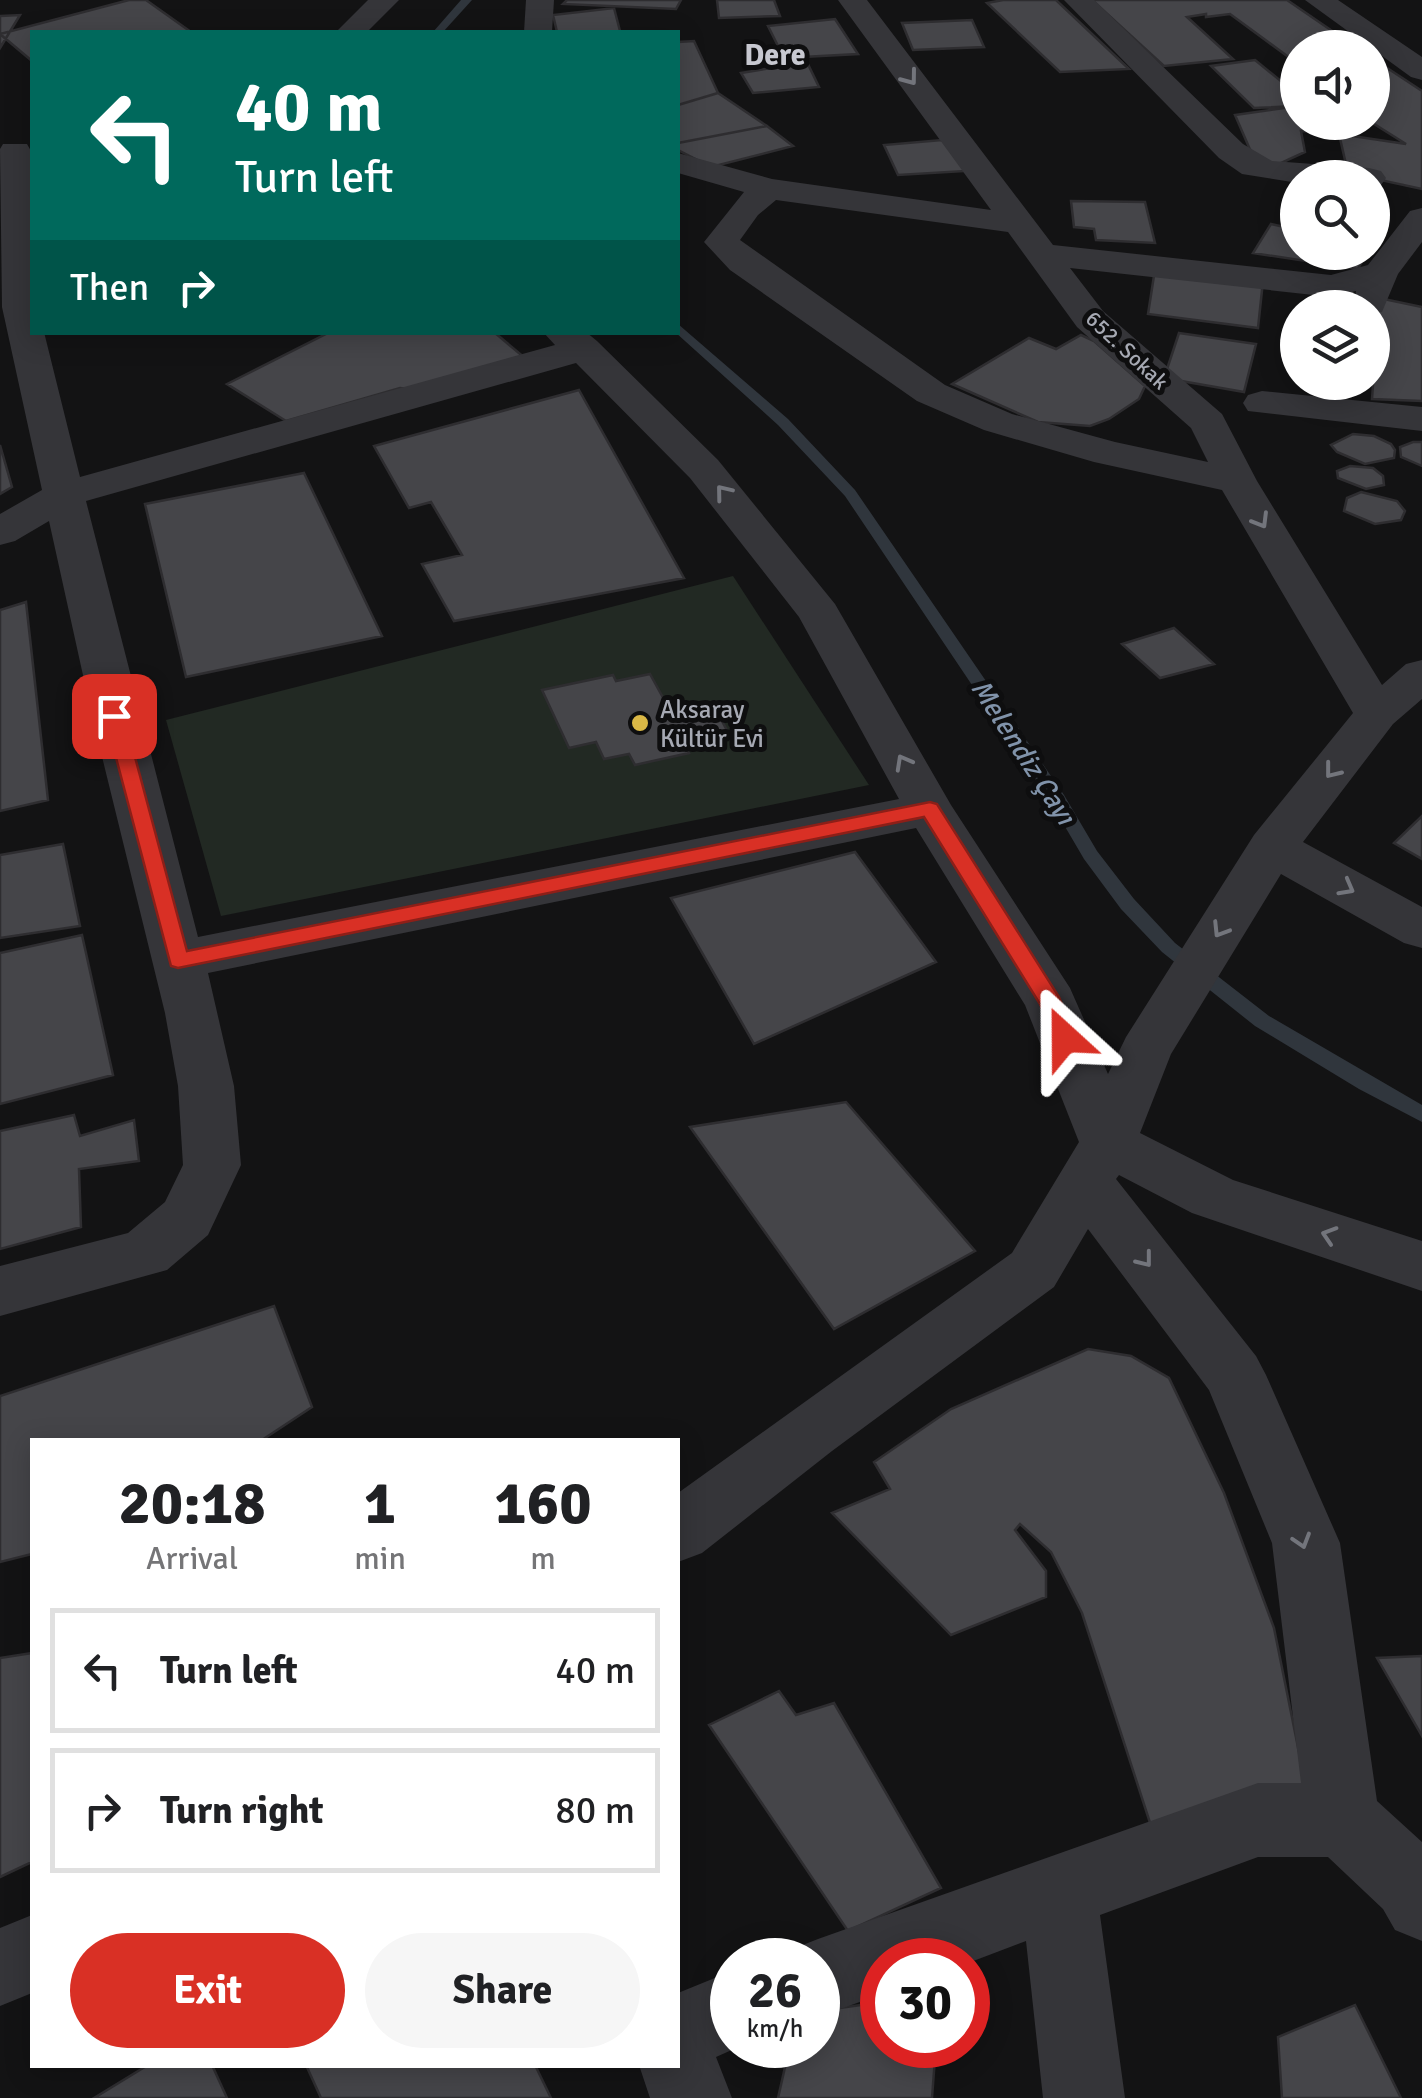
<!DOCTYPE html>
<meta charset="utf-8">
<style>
body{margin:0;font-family:Signika,sans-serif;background:#f6f6f6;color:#202124;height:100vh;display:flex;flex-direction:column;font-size:38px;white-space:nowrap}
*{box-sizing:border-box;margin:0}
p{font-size:32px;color:#757577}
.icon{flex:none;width:55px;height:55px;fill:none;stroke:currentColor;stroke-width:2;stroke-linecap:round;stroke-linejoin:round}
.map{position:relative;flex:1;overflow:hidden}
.details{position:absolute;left:30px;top:1438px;width:650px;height:630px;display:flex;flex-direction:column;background:#fff;border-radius:0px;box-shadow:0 5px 25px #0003}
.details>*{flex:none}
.hud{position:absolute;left:30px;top:30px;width:650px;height:305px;border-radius:0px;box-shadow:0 5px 25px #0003;background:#00695c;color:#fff;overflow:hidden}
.tools{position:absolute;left:1280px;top:30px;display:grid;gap:20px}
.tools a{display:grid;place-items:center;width:110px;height:110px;border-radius:50%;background:#fff;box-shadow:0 5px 25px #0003;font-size:50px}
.speed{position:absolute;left:710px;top:1938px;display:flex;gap:20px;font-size:50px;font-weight:700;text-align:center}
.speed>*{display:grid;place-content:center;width:130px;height:130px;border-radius:50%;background:#fff;box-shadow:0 5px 25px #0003;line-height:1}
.speed small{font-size:25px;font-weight:400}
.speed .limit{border:15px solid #d22;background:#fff;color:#111}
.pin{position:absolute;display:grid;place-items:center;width:85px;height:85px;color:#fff;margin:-42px;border-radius:20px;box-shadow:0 5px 15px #0006}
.me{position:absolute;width:110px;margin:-55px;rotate:336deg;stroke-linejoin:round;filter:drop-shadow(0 0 8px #0008)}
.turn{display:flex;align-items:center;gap:35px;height:210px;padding:0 40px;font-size:45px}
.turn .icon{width:130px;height:130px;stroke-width:2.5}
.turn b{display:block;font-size:70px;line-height:85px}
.then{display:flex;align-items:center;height:95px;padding:0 40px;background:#0003;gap:20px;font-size:38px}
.eta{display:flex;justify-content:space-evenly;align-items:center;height:170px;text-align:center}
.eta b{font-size:60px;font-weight:700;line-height:70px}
.button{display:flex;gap:20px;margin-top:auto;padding:20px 40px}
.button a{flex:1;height:115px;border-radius:60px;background:#d93025;color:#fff;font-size:40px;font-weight:700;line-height:115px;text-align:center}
.button a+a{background:#f6f6f6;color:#202124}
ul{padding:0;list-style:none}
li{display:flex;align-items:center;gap:30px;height:125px;margin:0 20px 15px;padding:0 20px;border:5px solid #e0e0e0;border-radius:0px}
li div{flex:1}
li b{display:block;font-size:38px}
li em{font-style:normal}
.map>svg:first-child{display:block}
.green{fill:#222923}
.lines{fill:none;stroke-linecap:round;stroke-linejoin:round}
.stream{fill:#30363d;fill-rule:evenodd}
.building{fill:#454549;stroke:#2e2d30;stroke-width:2.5}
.minor{fill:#353539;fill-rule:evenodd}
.oneway{stroke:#73757c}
.route{fill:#d93025;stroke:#8d1f18;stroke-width:2.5}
.poi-dot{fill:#dab846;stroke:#0e0e0f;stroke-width:4}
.labels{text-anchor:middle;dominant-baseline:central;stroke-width:10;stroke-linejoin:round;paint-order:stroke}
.far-street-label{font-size:22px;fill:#a6a9b3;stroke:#0e0e0f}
.poi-label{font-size:25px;fill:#a6a9b3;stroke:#0e0e0f;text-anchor:start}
.water-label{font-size:28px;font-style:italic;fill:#8193aa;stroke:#0e0e0f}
.far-district-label{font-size:30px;font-weight:bold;fill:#c7c8d0;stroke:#0e0e0f}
</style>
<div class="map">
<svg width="1422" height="2098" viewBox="0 0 1422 2098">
<rect width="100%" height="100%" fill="#131314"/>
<path class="green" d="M733 576 869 785 221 916 166 720Z"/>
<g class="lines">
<path class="stream" d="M461 0H472L443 32H433Z
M678 324 788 419 855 490 1064 795 1097 851 1134 899 1175 943 1269 1016 1422 1105V1122L1359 1089 1255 1026 1162 952 1121 909 1084 859 1050 801 845 496 778 425 675 332Z"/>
</g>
<path class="building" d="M129 0H146L191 32H32V61L0 34Z
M567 0H681L676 9 563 4Z
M717 0H774L780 16 719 18Z
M1003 0H1056L1129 69 1060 72 987 3Z
M1092 0H1287L1357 48H1298V64L1230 14 1206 17V14L1187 17 1233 59 1164 66Z
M614 8 620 31 557 32 553 15Z
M20 15 0 48V16Z
M835 19 858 54 784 58 768 26Z
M972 20 984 47 913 50 902 23Z
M694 41 718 93 678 105V42Z
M805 58 819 87 753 93 741 73 777 67 775 60Z
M1372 58 1422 91V189L1348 173 1339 134 1406 144 1371 122Z
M1255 60 1298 95V106L1254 108 1211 66Z
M718 93 767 126 678 143V105Z
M1298 106V122H1321L1326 132 1301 131 1305 152 1279 164 1255 161 1235 115Z
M767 126 793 146 711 167 678 150V143Z
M942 140 966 171 898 175 884 145Z
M1071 201 1145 202 1155 243 1096 240 1094 229 1074 227Z
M1271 224 1298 230V252H1367L1358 269 1253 253Z
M1155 269 1263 281 1258 328 1148 314Z
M1379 298 1422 307V401L1372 399Z
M330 332H494L526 359 408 389 400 388 286 421 227 384Z
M1179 333 1256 344 1244 392 1164 378Z
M1081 335 1094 341 1145 386 1139 399 1109 419 1090 426 1038 422 952 384 1029 338 1056 349Z
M579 390 684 578 454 621 422 564 462 555 431 502 409 508 374 446Z
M1353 434 1374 436 1391 444 1395 450 1394 458 1365 464 1337 452 1331 445Z
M1413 442H1422V466L1401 457 1400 447Z
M0 445 12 487 0 494Z
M1350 466 1373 468 1383 476 1384 485 1366 489 1338 478 1337 471Z
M304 473 382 636 186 677 145 504Z
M1361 492 1397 501 1405 511 1401 520 1375 524 1344 511 1347 498Z
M26 602 48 800 0 811V610Z
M1174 628 1214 664 1160 678 1122 644Z
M650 674 671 712 712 703 729 734 685 744 689 753 635 765 629 754 604 759 596 742 569 748 542 690 613 675 616 681Z
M1422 816V859L1394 843Z
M63 844 80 926 0 938V855Z
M855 852 936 962 754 1044 671 898Z
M82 935 113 1075 0 1104V953Z
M846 1102 975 1251 834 1329 690 1127Z
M74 1115 80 1136 134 1120 139 1161 79 1169 81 1227 0 1249V1131Z
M274 1306 312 1407 262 1440H32V1554L0 1562V1396Z
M1088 1349 1131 1356 1169 1378 1224 1493 1274 1628 1308 1797 1152 1829 1082 1613 1051 1552 1020 1524 1015 1530 1046 1571V1597L951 1635 832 1513 890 1489 874 1462 951 1409Z
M32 1653V1862L0 1877V1658Z
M1422 1656V1736L1377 1658Z
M779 1691 796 1715 834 1703 941 1888 848 1931 709 1725Z
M882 2002V2045H936L932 2098H778L790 2045H818V2011Z
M1355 2005 1401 2098H1282L1278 2037Z
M148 2065H212L227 2098H94Z
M306 2065H535L551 2098H321Z"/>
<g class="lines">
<path class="minor" d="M368 0H399L367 32H336Z
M526 0H554L552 32H524Z
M838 0H867L1053 245 1331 275 1368 265 1410 211 1422 208V242L1398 274 1382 312 1372 314V308H1353L1356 291 1332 297 1070 268 1103 311 1222 414 1257 481 1382 685 1406 664 1422 660V699L1393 724 1303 842 1422 907V948L1404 943 1281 874 1171 1054 1140 1133 1233 1180 1422 1241V1291L1192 1213 1119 1175 1116 1179 1256 1356 1266 1375 1340 1543 1377 1801 1422 1842V1941L1395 1930 1383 1909 1328 1857H1258L1100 1915 1125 2098H1043L1026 1941 968 1963 882 1960V1994L818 2017V1960H786L790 1950 818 1939 1258 1783H1301L1272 1543 1209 1390 1088 1229 1054 1287 832 1451 702 1553 678 1562V1493L1012 1253 1079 1142 1025 1005 916 828 208 973 234 1086 241 1165 208 1235 167 1270 0 1316V1266L128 1233 165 1202 183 1165 178 1086 165 1013 92 716 49 521 15 541 0 545V514L42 490 2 307 0 149 3 144H27L31 151 32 332H44L80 477 555 345 543 332H586L597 341 718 460 835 604 951 805 1070 988 1108 1074 1126 1037 1254 835 1353 713 1222 490 1094 462 984 430 917 401 730 270 704 242 744 192 678 173V153L772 179 991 210ZM776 200 1008 232 1077 327 1191 428 1208 462 1115 442 1012 414 945 385 740 240 758 215ZM576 363 690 478 799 617 899 799 198 937 86 501Z
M1064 0H1094L1243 144 1272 161 1369 168 1381 171 1386 178 1381 185 1372 187V178H1298V183L1242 174 1219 158Z
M1305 0H1338L1422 57V80L1411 77Z
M1262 391 1422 407V431L1248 411 1243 403 1248 395Z
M32 1915V1993L0 2006V1928Z
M732 1971V2045H743L716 2057 732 2098H650L639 2065H678V1993Z"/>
</g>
<defs><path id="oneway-chevron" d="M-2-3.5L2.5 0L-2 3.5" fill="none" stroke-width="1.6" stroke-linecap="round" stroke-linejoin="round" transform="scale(2.5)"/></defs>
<g class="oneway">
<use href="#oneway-chevron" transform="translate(910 78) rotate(53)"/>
<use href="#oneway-chevron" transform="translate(723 492) rotate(-129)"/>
<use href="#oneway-chevron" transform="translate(1261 521) rotate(59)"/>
<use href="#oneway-chevron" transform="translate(903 762) rotate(-119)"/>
<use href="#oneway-chevron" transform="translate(1332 771) rotate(128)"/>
<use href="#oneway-chevron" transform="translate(1347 888) rotate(29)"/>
<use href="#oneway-chevron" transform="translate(1220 930) rotate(122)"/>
<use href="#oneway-chevron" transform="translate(1329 1235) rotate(-162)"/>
<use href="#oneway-chevron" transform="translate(1145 1260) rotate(52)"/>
<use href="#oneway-chevron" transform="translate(1302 1541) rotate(73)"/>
</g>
<path class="route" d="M114 709 124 716 187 951 930 802 937 804 1059 997 1076 1038 1065 1046 1057 1043 1040 1004 924 817 178 968 171 966 105 716Z"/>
<circle class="poi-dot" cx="640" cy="723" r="10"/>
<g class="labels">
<g class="far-street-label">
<text transform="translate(1127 350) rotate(43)">652. Sokak</text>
</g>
<g class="poi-label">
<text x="660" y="709">Aksaray<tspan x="660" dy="29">Kültür Evi</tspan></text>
</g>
<g class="water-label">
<text transform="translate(1023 752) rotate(57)">Melendiz Çayı</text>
</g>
<g class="far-district-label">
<text x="775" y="55">Dere</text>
</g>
</g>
</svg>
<div class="tools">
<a><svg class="icon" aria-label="sound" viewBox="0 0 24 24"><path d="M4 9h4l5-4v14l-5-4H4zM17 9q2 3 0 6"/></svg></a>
<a><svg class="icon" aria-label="search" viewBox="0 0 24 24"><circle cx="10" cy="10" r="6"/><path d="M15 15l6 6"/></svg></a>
<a><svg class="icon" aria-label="layers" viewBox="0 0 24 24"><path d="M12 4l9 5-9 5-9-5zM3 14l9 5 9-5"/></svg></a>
</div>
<div class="speed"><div>26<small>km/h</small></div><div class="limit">30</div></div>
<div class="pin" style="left:114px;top:716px;background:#d93025"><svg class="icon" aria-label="arrive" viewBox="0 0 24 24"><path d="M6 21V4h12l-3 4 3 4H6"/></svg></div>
<svg class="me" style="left:1065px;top:1038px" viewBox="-20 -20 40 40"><path d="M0-17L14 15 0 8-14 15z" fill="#d93025" stroke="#fff" stroke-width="4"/></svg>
<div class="hud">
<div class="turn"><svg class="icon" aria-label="left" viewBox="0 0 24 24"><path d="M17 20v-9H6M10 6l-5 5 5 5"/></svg><div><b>40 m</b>Turn left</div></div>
<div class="then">Then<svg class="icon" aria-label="right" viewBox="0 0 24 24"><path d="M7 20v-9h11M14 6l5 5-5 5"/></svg></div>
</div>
<section class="details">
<div class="eta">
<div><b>20:18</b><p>Arrival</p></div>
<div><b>1</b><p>min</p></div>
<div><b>160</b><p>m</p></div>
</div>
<ul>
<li><svg class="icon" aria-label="left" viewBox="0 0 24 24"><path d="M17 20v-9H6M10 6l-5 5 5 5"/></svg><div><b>Turn left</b></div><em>40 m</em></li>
<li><svg class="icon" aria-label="right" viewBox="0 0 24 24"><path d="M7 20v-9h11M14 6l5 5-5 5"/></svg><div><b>Turn right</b></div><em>80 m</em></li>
</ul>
<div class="button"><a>Exit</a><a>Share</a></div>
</section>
</div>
